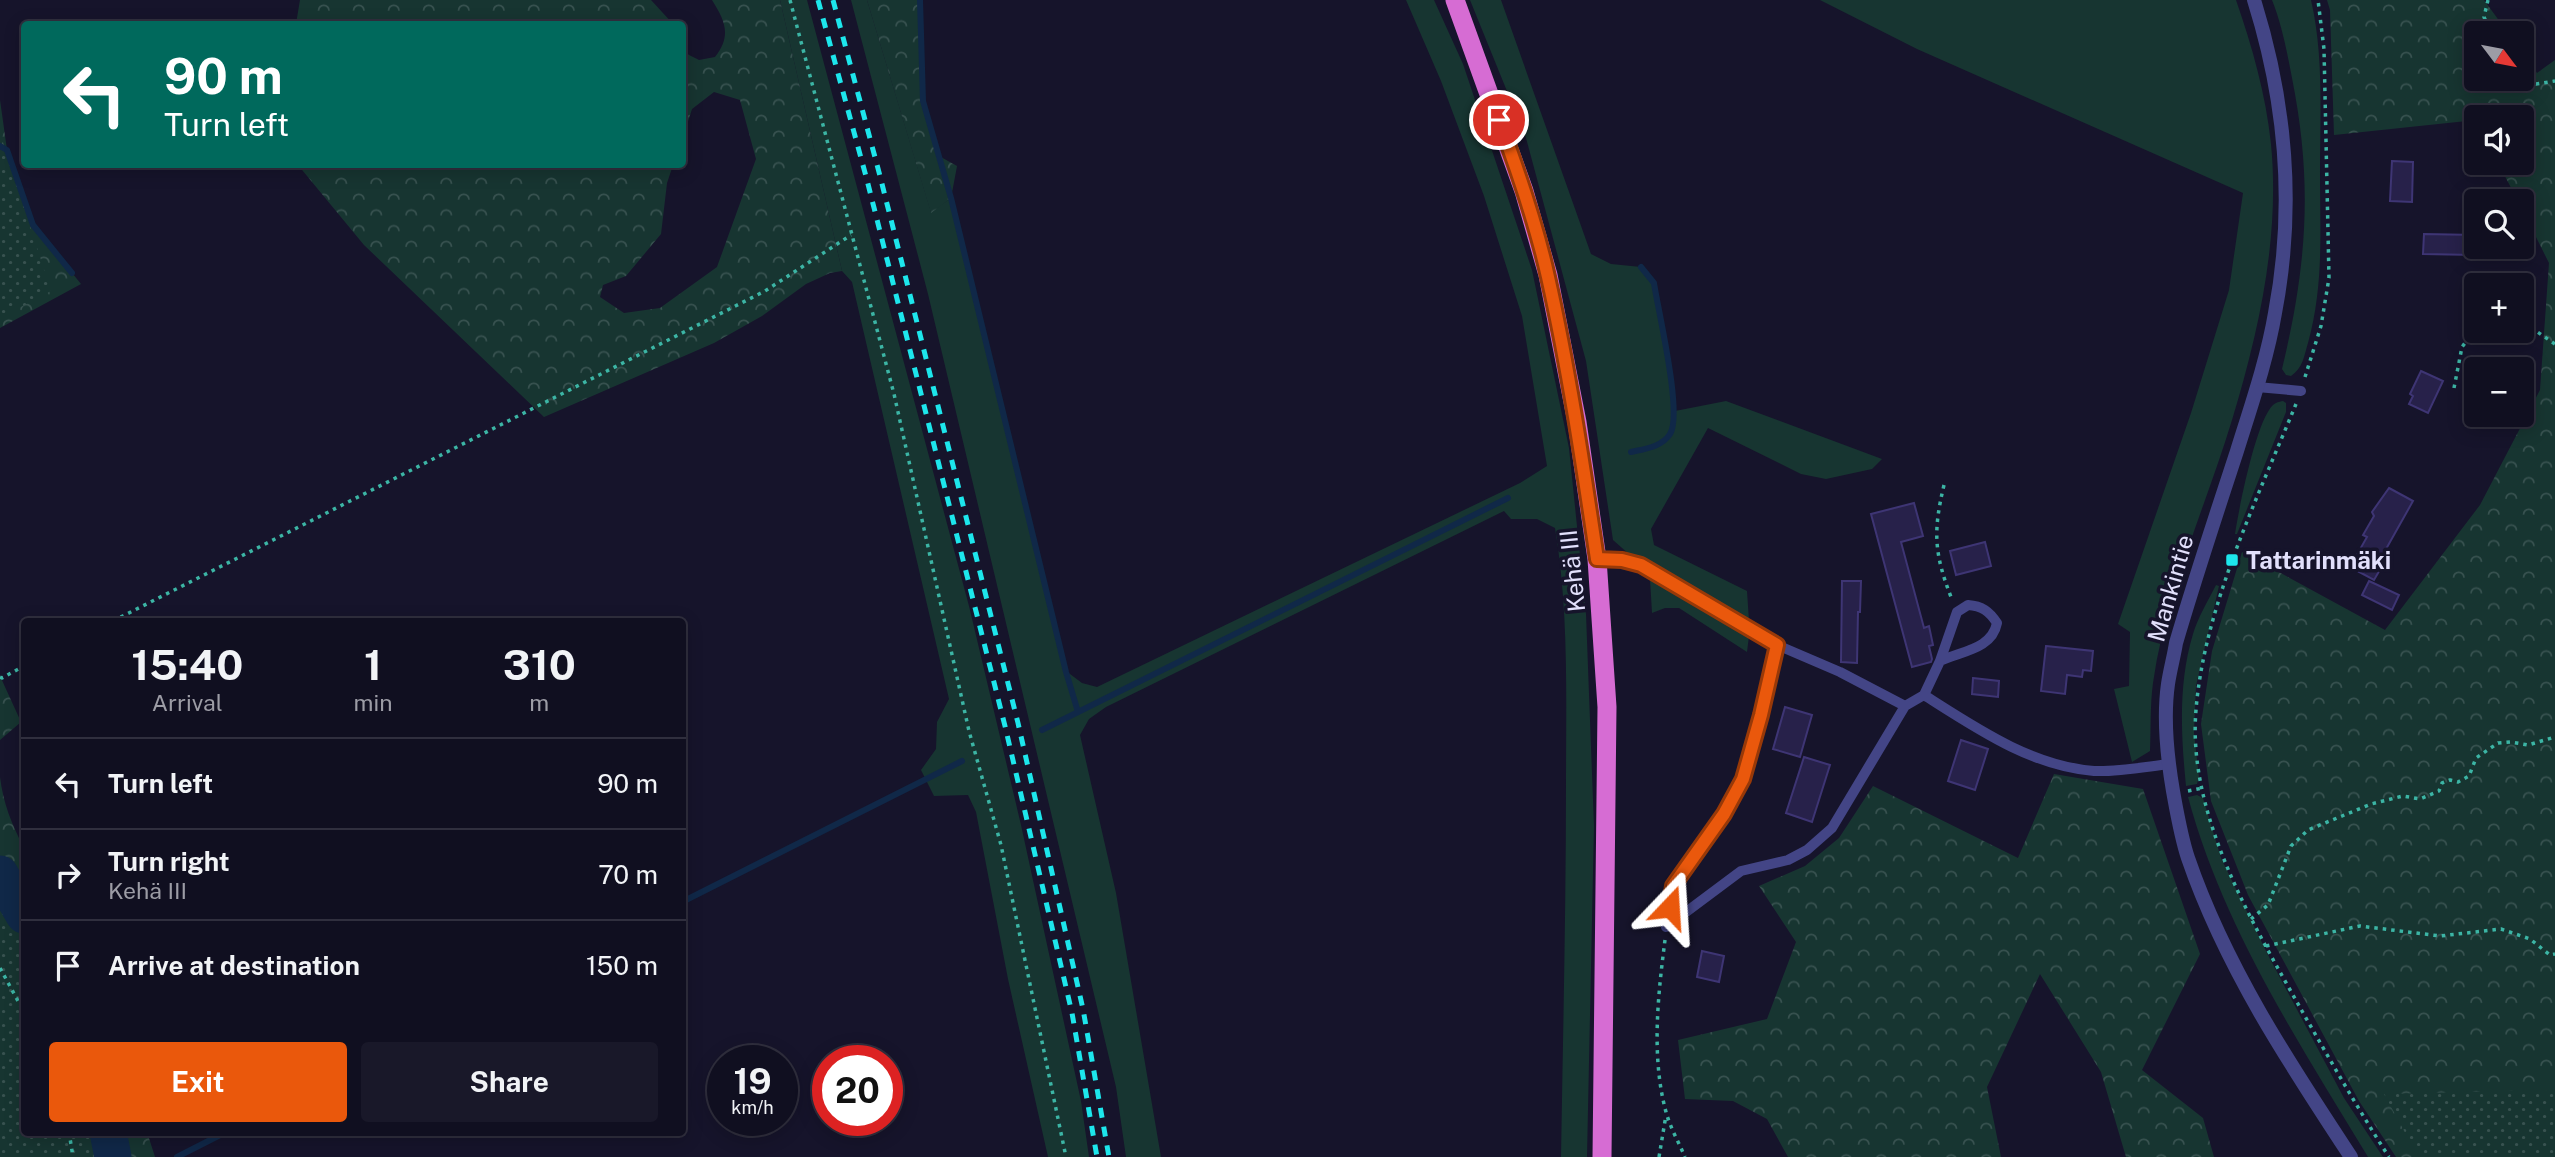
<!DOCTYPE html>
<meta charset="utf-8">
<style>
body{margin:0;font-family:"Public Sans",sans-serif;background:#191829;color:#f1f3f6;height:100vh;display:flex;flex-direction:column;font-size:26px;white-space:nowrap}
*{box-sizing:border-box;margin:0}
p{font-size:23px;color:#9c9ca5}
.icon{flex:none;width:38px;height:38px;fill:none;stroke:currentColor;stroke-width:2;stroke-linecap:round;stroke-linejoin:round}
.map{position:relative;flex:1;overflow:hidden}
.panel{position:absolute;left:21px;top:618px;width:665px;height:518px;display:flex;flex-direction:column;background:#100f20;border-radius:7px;box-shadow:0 4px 18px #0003,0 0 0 2px #302f3e}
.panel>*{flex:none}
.guide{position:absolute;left:21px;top:21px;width:665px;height:147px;border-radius:7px;box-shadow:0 4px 18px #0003,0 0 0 2px #302f3e;background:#00695c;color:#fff;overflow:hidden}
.needle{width:46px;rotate:122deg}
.controls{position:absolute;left:2464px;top:21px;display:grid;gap:14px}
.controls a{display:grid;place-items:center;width:70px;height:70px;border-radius:7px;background:#100f20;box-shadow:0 4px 18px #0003,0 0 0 2px #302f3e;font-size:35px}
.speed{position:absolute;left:707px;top:1045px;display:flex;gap:14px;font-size:35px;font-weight:700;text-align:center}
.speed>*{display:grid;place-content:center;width:91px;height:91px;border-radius:50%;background:#100f20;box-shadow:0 4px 18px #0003,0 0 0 2px #302f3e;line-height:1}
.speed small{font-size:18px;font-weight:400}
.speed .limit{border:10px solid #d22;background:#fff;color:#111}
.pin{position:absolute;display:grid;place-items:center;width:60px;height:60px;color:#fff;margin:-30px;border:4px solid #fff;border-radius:50%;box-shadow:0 2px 7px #0007}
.me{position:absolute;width:77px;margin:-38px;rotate:20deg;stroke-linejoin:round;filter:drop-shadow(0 0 5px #0008)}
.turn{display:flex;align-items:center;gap:24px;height:147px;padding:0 28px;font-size:32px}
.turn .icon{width:91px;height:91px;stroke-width:2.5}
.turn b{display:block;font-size:49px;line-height:60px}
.eta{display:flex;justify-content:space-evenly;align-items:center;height:119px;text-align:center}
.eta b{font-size:42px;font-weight:700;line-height:49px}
.action{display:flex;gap:14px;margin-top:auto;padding:14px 28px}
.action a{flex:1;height:80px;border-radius:7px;background:#ea580c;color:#fff;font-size:28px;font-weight:700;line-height:80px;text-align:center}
.action a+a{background:#191829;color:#f1f3f6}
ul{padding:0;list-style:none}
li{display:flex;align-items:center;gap:21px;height:91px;padding:0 28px;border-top:2px solid #302f3e}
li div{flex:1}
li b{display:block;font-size:26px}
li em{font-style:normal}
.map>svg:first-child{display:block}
.green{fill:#173531}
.forest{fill:url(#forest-crowns)}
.park{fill:url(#park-dots)}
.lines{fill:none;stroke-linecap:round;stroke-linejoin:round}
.stream{stroke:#102848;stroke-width:6}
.river{stroke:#102848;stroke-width:37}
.building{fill:#27214a;stroke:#3e3574;stroke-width:2}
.path{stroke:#3cb5a5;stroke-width:3.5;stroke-dasharray:3.5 5;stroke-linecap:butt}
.service{stroke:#434586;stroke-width:10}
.tertiary{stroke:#434586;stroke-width:14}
.trunk{stroke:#d66cd3;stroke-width:19}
.rail{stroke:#1de6ec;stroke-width:5;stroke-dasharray:10 9;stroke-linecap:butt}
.route-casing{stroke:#983908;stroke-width:18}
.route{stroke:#ea580c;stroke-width:12}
.poi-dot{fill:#1de6ec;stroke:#16142b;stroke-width:2.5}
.labels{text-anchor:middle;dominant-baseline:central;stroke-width:7;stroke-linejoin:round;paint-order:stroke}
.poi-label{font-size:24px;font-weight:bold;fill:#e2e0fc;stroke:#16142b;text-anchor:start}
.street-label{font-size:24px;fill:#e2e0fc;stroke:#16142b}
</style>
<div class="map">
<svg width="2555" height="1157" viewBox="0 0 2555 1157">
<defs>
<pattern id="forest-crowns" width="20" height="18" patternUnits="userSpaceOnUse" patternTransform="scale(1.75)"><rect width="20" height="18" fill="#173531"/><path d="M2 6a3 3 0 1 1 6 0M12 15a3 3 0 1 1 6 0" fill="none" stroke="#385250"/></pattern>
<pattern id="park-dots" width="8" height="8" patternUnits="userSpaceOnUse" patternTransform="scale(1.75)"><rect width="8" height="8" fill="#173531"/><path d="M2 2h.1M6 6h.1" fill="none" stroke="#385250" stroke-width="1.8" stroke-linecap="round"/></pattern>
</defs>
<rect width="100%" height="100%" fill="#16142b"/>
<path class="green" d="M780 0H807L969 606 1021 825 1081 1101 1089 1157H1048L1008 979 976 812 968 795 934 796 921 770 936 749 937 722 949 699 852 282 842 271Z
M851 0H867L931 212 951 198 1066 671 1082 683 1097 687 1520 483 1547 466 1522 316 1484 196 1441 81 1406 0H1434L1463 64 1532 270 1569 448 1586 614 1594 826 1587 1157H1561C1563 1033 1566 908 1566 784 1566 699 1569 612 1555 528L1537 519H1511L1504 511 1106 707 1089 719 1080 735 1116 893 1161 1157H1126L1116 1087 928 294Z
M1470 0H1501L1591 254 1611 264 1641 267 1654 283 1675 411 1726 401 1882 459 1872 469 1826 479 1801 474 1708 428 1651 529 1654 545 1747 591 1749 621 1630 555 1613 540 1586 361 1526 138Z
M1820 0H2236C2252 46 2266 95 2271 144 2280 237 2259 331 2232 420 2206 506 2166 592 2153 683 2150 705 2151 729 2150 751L2132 762 2114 689 2129 686 2130 632 2118 624 2191 413 2229 290 2243 193 1917 49Z
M2272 0H2311C2324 56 2320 115 2320 172 2320 232 2324 285 2308 343 2304 356 2303 368 2291 376L2286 375 2282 369C2307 265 2313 183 2292 78 2287 52 2282 25 2272 0Z
M2283 401 2286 403V412L2237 534H2235C2239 508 2256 421 2273 405 2277 402 2278 402 2283 401Z
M1650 579 1749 636 1747 652 1679 608H1665L1652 613Z
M2216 585 2219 586 2196 686 2194 733 2199 777 2197 784 2186 786C2181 736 2178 683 2193 634 2198 617 2208 601 2216 585Z
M2197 795 2203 798 2221 858 2268 955 2344 1098 2383 1157H2368C2299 1043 2223 927 2188 797Z"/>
<path class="forest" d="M300 0H651L673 24H296Z
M712 0H780L842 271 830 273 806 284 762 316 714 343 544 417 364 245 298 165H673L667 183 661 234 626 276 603 285 600 297 624 313 660 308 717 267 756 159 740 100 714 92 692 109 683 137V52L699 60 715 57C732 35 725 21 712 0Z
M867 0H919L923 101 939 156 957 166 951 198 931 213Z
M2327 0H2484L2508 33H2476V79H2522V52L2537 73 2555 60V1157H2396L2359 1101 2248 895 2211 801 2201 724 2212 651 2242 552 2385 630 2480 505 2540 390 2549 263 2522 209V201H2518L2498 163H2522V117H2476V120L2334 135 2330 10Z
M0 100 7 150 33 225 81 284 0 328Z
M0 676 21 722 0 740Z
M2054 774 2143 789 2200 954 2142 1070 2203 1118 2214 1157H2126L2101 1072 2040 974 1987 1087 2001 1157H1788L1767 1119 1733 1101 1685 1099 1678 1040 1767 1019 1796 942 1759 886 1805 866 1839 838 1873 786 2018 858Z
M0 777C3 803 12 825 24 848V1132H147L155 1157H0Z"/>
<path class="park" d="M0 133 51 291 0 318Z
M0 901 24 945V1132H88L93 1157H0Z
M2555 1090V1157H2423L2415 1151 2384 1094Z"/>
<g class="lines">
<path class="stream" d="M920 0 923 101 951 198 1066 672 1078 712
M0 146 7 150 33 225 72 273
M1631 452C1644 449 1662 447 1670 434 1683 414 1658 310 1654 283L1641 267
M1042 730 1508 498
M682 902 962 761
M177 1157 226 1132"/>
<path class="river" d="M0 874 24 915
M108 1132 113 1157"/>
</g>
<path class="building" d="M2392 161 2413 162 2412 202 2390 201Z
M2424 234 2476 235 2475 255 2423 254Z
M2421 371 2443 381 2428 413 2409 404 2413 396 2410 394Z
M2389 488 2413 501 2381 558 2385 561 2374 580 2350 567 2367 537 2363 535 2374 516 2372 512Z
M1914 503 1923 536 1901 542 1924 628 1929 626 1933 645 1929 646 1932 659 1931 662 1912 667 1871 514Z
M1985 542 1991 566 1956 575 1950 551Z
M1842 581H1861L1860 612H1858L1857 663 1841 662Z
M2369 581 2399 595 2392 610 2362 595Z
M2046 646 2093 651 2091 671 2083 670 2082 677 2067 675 2065 694 2041 691Z
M1973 678 1999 681 1998 697 1972 694Z
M1785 707 1812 715 1800 757 1773 749Z
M1961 740 1988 749 1975 790 1948 781Z
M1804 757 1830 765 1812 822 1786 813Z
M1702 951 1724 956 1719 982 1697 977Z"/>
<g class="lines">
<path class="path" d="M790 0 894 394 969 731 1001 845 1066 1157
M2488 0 2484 17 2491 33
M2522 74 2536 84 2555 81
M2522 327 2536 331 2555 344
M2305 377 2321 326 2329 278 2324 49 2318 0
M2454 388 2462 347 2476 328
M2296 404C2257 499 2204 608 2196 710 2187 815 2253 924 2302 1011 2330 1060 2358 1109 2389 1157
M1944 485C1933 531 1934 553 1951 597
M113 621 765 291 851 235
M0 677 2 678 24 666
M2188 791 2203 788
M2251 919 2268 905 2291 846 2308 830 2371 804 2403 796 2420 799 2439 791 2442 783 2450 780 2458 782 2469 776 2476 758 2498 743 2511 742 2528 745 2555 737
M1665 940C1658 995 1651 1057 1666 1112 1670 1127 1679 1143 1685 1157
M2266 946 2360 926 2440 936 2501 929 2530 939 2550 955 2555 954
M0 968 24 1012
M69 1132 73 1157
M1659 1157 1666 1115"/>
<path class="service" d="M2257 387 2301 391
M1597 559 1622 560 1641 565 1777 645 1840 672 1905 706 1924 695
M1940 661C1962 651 1992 649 1997 623 1989 611 1982 606 1968 605L1957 612 1940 661 1924 695C1976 728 2031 766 2094 771 2118 772 2144 767 2169 764
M1666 927 1741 871 1788 860 1807 850 1832 828 1905 706
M1666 927 1673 886 1724 814 1743 779 1761 715 1777 645"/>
<path class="tertiary" d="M2254 0C2286 102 2295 208 2275 313 2267 360 2251 406 2237 451 2216 515 2195 578 2176 643 2174 656 2170 670 2168 684 2163 719 2167 756 2173 791 2177 813 2181 837 2188 858 2225 966 2289 1063 2351 1157"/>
<path class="trunk" d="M1455 0 1524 191 1548 275 1577 422 1597 559 1607 707 1602 1157"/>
<path class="rail" d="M818 0 867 180 1005 726 1072 1013 1097 1157
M833 0 880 176 1018 723 1083 1009 1109 1157"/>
</g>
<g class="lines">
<defs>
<path id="route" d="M1499 120C1518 171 1536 223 1548 277 1569 370 1583 465 1597 559L1622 560 1641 565 1777 645 1761 715 1743 779 1724 814 1673 886 1670 907"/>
</defs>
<use href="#route" class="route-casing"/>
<use href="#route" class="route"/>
</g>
<rect class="poi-dot" x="2225" y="553" width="14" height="14" rx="3.5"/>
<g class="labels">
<g class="poi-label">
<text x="2246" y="560">Tattarinmäki</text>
</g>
<g class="street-label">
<text transform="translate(1572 571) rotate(-96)">Kehä III</text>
<text transform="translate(2170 588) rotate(-74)">Mankintie</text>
</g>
</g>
</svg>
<div class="controls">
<a><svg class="needle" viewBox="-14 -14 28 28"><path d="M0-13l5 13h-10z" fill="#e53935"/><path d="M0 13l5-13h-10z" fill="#9c9ca5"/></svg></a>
<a><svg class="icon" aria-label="sound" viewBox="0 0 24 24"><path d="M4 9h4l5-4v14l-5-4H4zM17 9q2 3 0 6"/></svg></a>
<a><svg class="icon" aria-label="search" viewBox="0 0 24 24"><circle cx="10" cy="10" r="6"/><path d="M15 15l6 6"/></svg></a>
<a>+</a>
<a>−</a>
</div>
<div class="speed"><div>19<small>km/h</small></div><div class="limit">20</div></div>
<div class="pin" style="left:1499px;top:120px;background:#d93025"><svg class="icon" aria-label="arrive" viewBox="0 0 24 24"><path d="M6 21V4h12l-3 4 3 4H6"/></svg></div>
<svg class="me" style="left:1670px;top:907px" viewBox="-20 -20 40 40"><path d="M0-17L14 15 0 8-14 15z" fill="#ea580c" stroke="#fff" stroke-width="4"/></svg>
<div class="guide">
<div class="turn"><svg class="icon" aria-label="left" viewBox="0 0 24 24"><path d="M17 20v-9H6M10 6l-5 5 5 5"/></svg><div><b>90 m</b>Turn left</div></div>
</div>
<section class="panel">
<div class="eta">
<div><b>15:40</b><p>Arrival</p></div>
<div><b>1</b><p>min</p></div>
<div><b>310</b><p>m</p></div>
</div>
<ul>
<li><svg class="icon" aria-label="left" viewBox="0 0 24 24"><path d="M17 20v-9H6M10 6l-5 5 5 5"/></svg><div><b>Turn left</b></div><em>90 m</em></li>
<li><svg class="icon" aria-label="right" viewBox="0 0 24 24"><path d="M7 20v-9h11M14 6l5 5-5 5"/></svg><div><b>Turn right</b><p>Kehä III</p></div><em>70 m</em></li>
<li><svg class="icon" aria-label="arrive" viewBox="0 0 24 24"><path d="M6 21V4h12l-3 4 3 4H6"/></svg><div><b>Arrive at destination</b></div><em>150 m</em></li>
</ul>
<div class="action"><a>Exit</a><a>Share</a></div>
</section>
</div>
